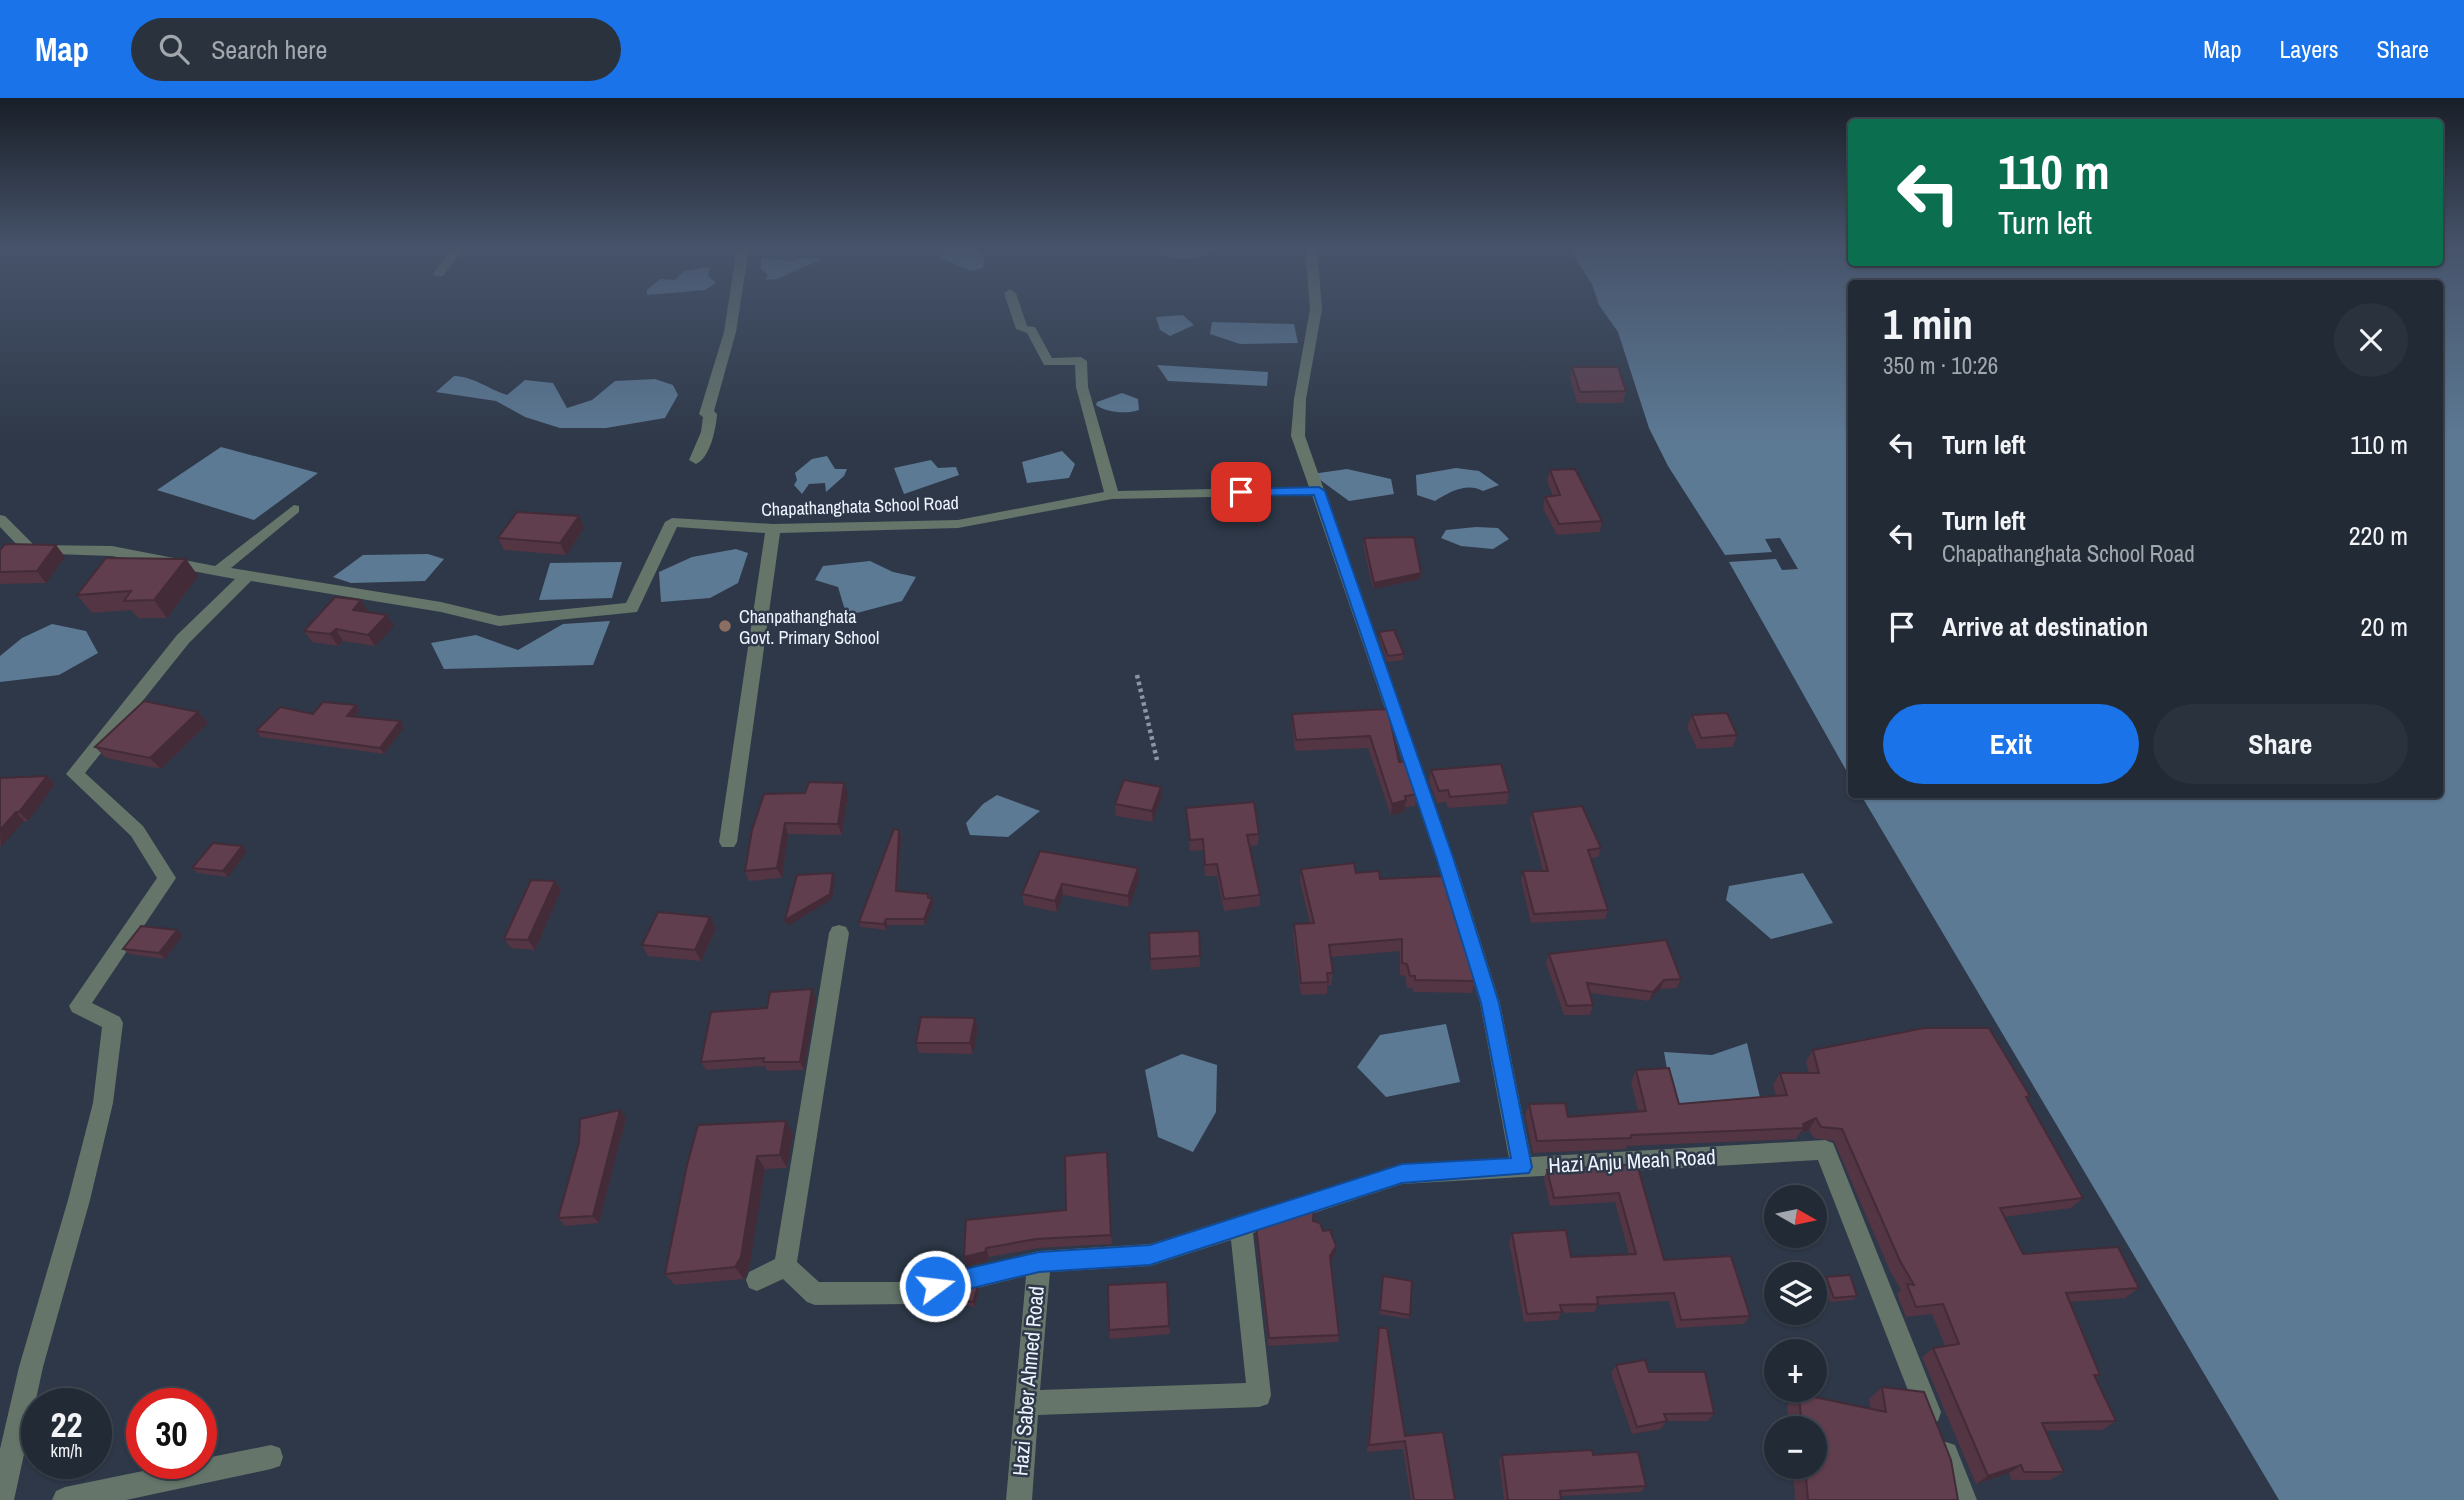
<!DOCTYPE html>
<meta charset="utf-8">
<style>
body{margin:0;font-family:"Archivo Narrow",sans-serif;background:#2a323e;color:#f1f3f6;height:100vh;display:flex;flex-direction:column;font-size:26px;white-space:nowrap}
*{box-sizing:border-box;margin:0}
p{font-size:23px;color:#a2a7ad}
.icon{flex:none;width:38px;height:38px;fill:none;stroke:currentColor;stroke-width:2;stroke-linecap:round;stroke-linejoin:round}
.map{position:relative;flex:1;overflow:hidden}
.details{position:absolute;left:1848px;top:182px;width:595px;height:518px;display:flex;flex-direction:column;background:#222a36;border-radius:7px;box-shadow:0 2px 5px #0004,0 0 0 2px #3f4651}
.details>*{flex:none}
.top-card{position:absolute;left:1848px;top:21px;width:595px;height:147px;border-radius:7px;box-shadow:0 2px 5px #0004,0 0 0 2px #3f4651;background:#0b6e4f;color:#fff;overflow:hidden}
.needle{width:46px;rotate:99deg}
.tools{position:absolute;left:1764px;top:1087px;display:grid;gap:14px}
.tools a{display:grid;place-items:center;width:63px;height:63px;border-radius:50%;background:#222a36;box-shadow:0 2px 5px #0004,0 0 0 2px #3f4651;font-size:35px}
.speed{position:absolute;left:21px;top:1290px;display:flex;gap:14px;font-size:35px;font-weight:700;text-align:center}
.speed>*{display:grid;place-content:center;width:91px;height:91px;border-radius:50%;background:#222a36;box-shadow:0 2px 5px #0004,0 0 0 2px #3f4651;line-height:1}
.speed small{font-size:18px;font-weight:400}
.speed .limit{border:10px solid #d22;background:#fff;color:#111}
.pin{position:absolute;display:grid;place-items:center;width:60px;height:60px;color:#fff;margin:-30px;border-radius:14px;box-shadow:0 4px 10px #0006}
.me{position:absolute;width:77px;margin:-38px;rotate:75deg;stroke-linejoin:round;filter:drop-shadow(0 0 5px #0008)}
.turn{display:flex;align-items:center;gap:24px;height:147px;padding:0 35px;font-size:32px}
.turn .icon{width:91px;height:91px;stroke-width:2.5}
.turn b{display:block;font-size:49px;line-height:60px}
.round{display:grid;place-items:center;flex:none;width:74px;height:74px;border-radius:37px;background:#2a323e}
.summary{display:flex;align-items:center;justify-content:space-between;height:119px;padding:0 35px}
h1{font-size:42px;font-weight:800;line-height:52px}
.primary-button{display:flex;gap:14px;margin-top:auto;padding:14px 35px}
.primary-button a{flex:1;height:80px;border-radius:42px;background:#1a73e8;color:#fff;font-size:28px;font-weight:800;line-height:80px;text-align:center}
.primary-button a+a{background:#2a323e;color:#f1f3f6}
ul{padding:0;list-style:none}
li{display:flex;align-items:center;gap:21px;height:91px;padding:0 35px}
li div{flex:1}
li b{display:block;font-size:26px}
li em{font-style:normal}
header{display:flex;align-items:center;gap:42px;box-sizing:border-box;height:98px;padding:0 35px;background:#1a73e8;color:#fff}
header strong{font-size:33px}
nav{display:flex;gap:38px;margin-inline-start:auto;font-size:24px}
.search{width:490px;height:63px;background:#2a323e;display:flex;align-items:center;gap:18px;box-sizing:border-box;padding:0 24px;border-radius:38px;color:#a2a7ad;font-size:26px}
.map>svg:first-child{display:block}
.water{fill:#5d7a95}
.pier{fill:#2e3848}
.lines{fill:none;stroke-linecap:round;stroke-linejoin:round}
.path{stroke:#8d95a3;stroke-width:4.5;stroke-dasharray:3.5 3.5;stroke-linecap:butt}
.minor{fill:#65756a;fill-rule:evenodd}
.wall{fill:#533543}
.shaded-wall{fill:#432b37}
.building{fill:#603e4e;stroke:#432b37;stroke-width:2}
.route{fill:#1a73e8;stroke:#114b97;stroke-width:2}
.education-dot{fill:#8d6e63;stroke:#2e3848;stroke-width:2.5}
.labels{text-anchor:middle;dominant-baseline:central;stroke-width:5;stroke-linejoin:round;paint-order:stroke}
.street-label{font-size:18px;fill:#eef4ff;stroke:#2e3848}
.poi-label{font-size:18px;fill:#eef4ff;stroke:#2e3848;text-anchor:start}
.near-street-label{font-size:21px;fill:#eef4ff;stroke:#2e3848}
</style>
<header>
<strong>Map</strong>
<div class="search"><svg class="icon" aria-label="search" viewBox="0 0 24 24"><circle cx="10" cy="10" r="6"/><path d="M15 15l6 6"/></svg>Search here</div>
<nav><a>Map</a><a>Layers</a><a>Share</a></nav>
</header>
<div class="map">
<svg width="2464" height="1402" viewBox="0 0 2464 1402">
<rect width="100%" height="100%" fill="#2e3848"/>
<path class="water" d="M945 150H974L984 158 983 170 971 173 939 159 947 153Z
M1161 150H1220C1198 160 1182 167 1159 154Z
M1569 150H1851L1852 164H2440V150H2464V1402H2279L1861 697 2440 696V186H1852L1851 681 1725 457 1668 368 1649 330 1618 234 1599 207 1592 186Z
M807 159 822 161 777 181 765 182 768 177 761 171V160L793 163Z
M710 169 708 178 716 185 705 192 647 197V192L660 181 675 182 684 173Z
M1183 217 1194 227 1170 238 1160 232 1156 219Z
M1212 224 1294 226 1298 245 1240 246 1210 236Z
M1157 267 1268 274 1267 288 1168 283Z
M454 278C475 279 488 291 507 297L525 282 553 285 567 310 592 302 615 283 655 281 673 287 678 297 665 320 606 330H560L525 319 496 303 436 294Z
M1122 295 1138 301 1139 312C1127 316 1107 315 1096 307L1097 304Z
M221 349 318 375 254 422 157 392Z
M1062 353 1075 366 1069 380 1027 385 1022 364Z
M827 358 835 371H847L844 378 826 394 825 385 809 386 802 396 794 387 797 382 795 375 812 361Z
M931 362 938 370 956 369 959 377 904 396 894 370Z
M1456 370 1479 373 1499 387 1483 393C1467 384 1449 394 1435 403L1417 397 1416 377Z
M1347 371 1391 381 1394 396 1349 403 1312 376Z
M1476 429 1498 430 1509 441 1493 451 1461 448 1441 440 1446 432Z
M736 451 748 455 738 485 710 500 661 504 659 474 692 459Z
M428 456 444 461 425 483 351 485 333 479 363 457Z
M870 463 893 474 916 479 902 503 857 515 845 512 838 489 815 482 823 468Z
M622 464 612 500 539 502 550 465Z
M610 523 593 567 444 571 431 545 476 537 518 552 563 526Z
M52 526 86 533 98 555 59 577 0 584V558L22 540Z
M997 697 1040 713 1008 739 970 737 966 725 983 706Z
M1803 775 1833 825 1771 841 1726 802 1729 788Z
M1446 926 1460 984 1386 999 1357 969 1380 937Z
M1747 945 1762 1008 1675 1015 1664 954 1712 957Z
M1182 956 1217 967 1216 1014 1193 1054 1158 1039 1145 972Z"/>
<path class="pier" d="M1780 440 1798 471 1782 472 1776 461 1728 464 1725 457 1772 454 1765 441Z"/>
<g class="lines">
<path class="path" d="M1137 577 1157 662"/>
<path class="minor" d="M452 150H464L443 178H435L433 176Z
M737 150H749L736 234 714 313 717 316C716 331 710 360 696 366L689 362 701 334 703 319 699 316 724 234Z
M1305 150H1317L1322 211 1306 301 1305 338 1460 778 1500 905 1531 1059 1825 1042 1833 1045 1941 1314 1938 1323 1929 1326 1920 1323 1818 1062 1402 1086 1253 1135 1271 1297 1268 1306 1259 1309 1038 1317 1032 1402H1006L1026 1178 912 1206 815 1207 807 1204 783 1181 757 1193 749 1190 746 1182 749 1174 775 1161 829 835 832 829 839 827 846 829 849 835 797 1164 819 1184H912L1039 1153 1150 1146 1402 1066 1509 1060 1480 905 1442 778 1312 397 1112 401 958 430 780 435 737 744 734 749H722L719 744 765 435 677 429 637 514 499 528 441 514 251 483 189 545 85 675 143 728 176 780 92 905 120 919 123 925 113 1005 90 1102 43 1269 14 1402H0V1351L19 1269 68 1102 93 1005 102 929 72 914 69 908 157 780 131 738 66 676 177 537 235 481 112 458 25 455 0 429V417L5 418 34 447 112 448 215 468 294 407 299 408V414L231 470 441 504 499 518 626 505 665 424 672 420 773 426 958 422 1104 394 1076 289 1075 267H1044L1027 235 1016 231 1004 195 1010 191 1016 195 1027 228 1035 229 1052 260 1081 259 1087 263 1088 289 1118 393 1309 389 1291 338 1294 301 1310 211ZM1231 1142 1246 1285 1040 1292 1050 1174 1150 1168Z
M1946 1344 1955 1347 1977 1402H1951L1934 1356 1937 1347Z
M271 1347 280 1350 283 1359 280 1368 271 1371 126 1402H52L56 1393 65 1389 182 1365H201V1361Z"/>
</g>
<path class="wall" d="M1572 269 1626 293 1623 305H1577L1570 280Z
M1550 372 1602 423 1600 434 1557 437 1543 410 1545 399 1553 398 1547 383Z
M579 418 584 430 566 457 504 452 498 440Z
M1364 440 1421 475 1420 481 1373 491 1363 446Z
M56 447 65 459 46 485 0 486V452Z
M186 461 198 478 167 520H138L131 512 92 515 77 497Z
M369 514 394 528 375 548 343 543 338 548 312 544 304 533Z
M1379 534 1404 556 1403 562 1387 564 1379 540Z
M356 607 360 613 355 619 400 623 404 629 384 656 261 639 256 633 313 616Z
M1388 611 1399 664 1417 696 1415 708 1405 709 1404 714 1391 717 1368 650 1295 653 1292 627V616Z
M198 614 208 625 161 671 106 660 95 649Z
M1692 617 1737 637 1733 649 1697 651 1687 629Z
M1431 672 1509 694 1507 706 1448 710 1446 704 1437 705 1429 683Z
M47 678 55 686 28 723H24L0 749V680Z
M848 695 842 737 788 736 782 780 749 783 745 773 752 732Z
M1161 700 1153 724 1116 718 1115 706Z
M1186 710 1259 736 1258 747 1250 748 1260 797V808L1224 813 1217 778H1205L1203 752 1190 753Z
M1532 714 1601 750 1598 759 1591 760 1608 812 1605 821 1531 825 1521 782 1523 773H1543L1530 723Z
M899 732 901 738 898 793 932 800 933 806 925 827H887L886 832 861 829 859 824Z
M242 748 247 753 228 779 198 775 192 770Z
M1040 753 1139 781 1129 809 1063 797 1057 814 1024 807 1022 796Z
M1301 771 1356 775 1380 781 1475 883 1472 895 1413 894V890H1407L1405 878 1400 877V853L1331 859 1333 875 1331 887H1327V896L1301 897 1293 838 1294 826 1310 825 1300 784Z
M555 783 561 792 535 852 511 850 504 841Z
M710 819 716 830 701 863 648 858 642 847Z
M177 832 182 838 165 861 129 856 123 851Z
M1199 833 1200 869 1151 872 1150 861Z
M1549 856 1681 881 1677 890 1660 891 1649 903 1590 895 1593 907 1590 917H1564L1546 865Z
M816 900 804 972 767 973 765 968 706 972 701 964 767 910Z
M975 920 978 930 973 956 919 955 916 945Z
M1813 952 2030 998 2027 1001 2083 1100 2071 1110 2004 1119 2023 1156 2139 1190 2125 1200 2070 1204 2100 1277 2095 1280 2116 1323 2102 1332 2045 1333 2064 1374 2050 1382H2011L2009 1375 1976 1386 1922 1259 1933 1250 1945 1248 1932 1216 1906 1219 1897 1196 1901 1192 1890 1173 1834 1043 1814 1040 1809 1032 1800 1035 1796 1041 1627 1048 1626 1051 1533 1055 1525 1017 1529 1006 1568 1019 1638 1013 1631 984 1636 972 1679 1006 1776 998 1773 987 1780 975H1809L1806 963Z
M620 1012 626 1020 599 1125 565 1128 558 1120Z
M698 1027 793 1036 787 1070 765 1071 749 1171 744 1181 675 1187 665 1176Z
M1108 1064 1112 1146 1039 1150 989 1159 988 1163 968 1168 964 1159 1066 1112Z
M1637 1066 1664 1162 1750 1218 1744 1226 1676 1230 1669 1203 1598 1207 1594 1214 1561 1215 1558 1222 1524 1224 1509 1144 1512 1135 1571 1159 1629 1156 1615 1104 1550 1108 1544 1080 1547 1072Z
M1313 1123 1323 1133 1335 1156 1330 1164 1339 1237 1338 1244 1268 1248 1256 1137V1128Z
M1383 1178 1410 1217 1409 1221 1379 1216Z
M1826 1179 1857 1198 1853 1202 1830 1204 1822 1184Z
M979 1192 975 1209 966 1207 965 1203Z
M1168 1193 1170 1236 1110 1241 1109 1232Z
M1379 1230 1405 1338 1455 1402H1411L1403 1351 1367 1354 1377 1239Z
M1616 1267 1649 1274 1714 1315 1708 1323H1666L1661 1331 1632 1336 1611 1275Z
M1882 1289 1958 1402H1795L1793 1368H1815V1330H1789L1787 1308 1799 1296 1871 1311 1869 1301Z
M1502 1357H1593L1646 1388 1641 1394 1561 1398V1402H1504L1499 1362Z"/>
<path class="shaded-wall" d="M579 418 584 430 566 457 560 445Z
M56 447 65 459 46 485 37 473Z
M186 461 198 478 167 520 154 502Z
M1421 475 1420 481 1373 491 1374 485Z
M361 502 369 514 353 512Z
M387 517 394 528 375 548 368 537Z
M336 531 343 543 338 548 330 536Z
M356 607 360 613 351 624 347 618Z
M198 614 208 625 161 671 150 660Z
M400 623 404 629 384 656 380 650Z
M47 678 55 686 28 723 19 714Z
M844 685 848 695 842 737 838 726Z
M1161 689V700L1153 724 1152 713Z
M1406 702 1404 714 1391 717 1392 706Z
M16 714 24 723 1 749 0 732Z
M785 725 788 736 782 780 777 770Z
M899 732 901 738 897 799 896 793Z
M242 748 247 753 228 779 223 773Z
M1138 770 1139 781 1129 809 1128 798Z
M833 775 835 780 832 801 788 828 785 822Z
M555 783 561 792 535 852 528 842Z
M1062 786 1063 797 1057 814 1055 803Z
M932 800 933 806 925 827 924 821Z
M710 819 716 830 701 863 695 852Z
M886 821 887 827 886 832 884 826Z
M177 832 182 838 165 861 159 855Z
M1664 882 1660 891 1649 903 1653 894Z
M812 891 816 900 804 972 800 964Z
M975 920 978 930 973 956 970 945Z
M620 1012 626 1020 599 1125 593 1118Z
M1816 1020 1809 1032 1800 1035 1804 1030 1803 1026Z
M786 1023 793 1036 787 1070 780 1057Z
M1107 1054 1108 1064 1112 1146 1111 1137Z
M757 1058 765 1071 749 1171 744 1181 735 1169Z
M1336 1148 1335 1156 1329 1167 1330 1158Z
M986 1150 989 1159 988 1163 968 1168 964 1159Z
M978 1188 979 1192 975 1209 973 1204Z
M2021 1367 2009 1375 1976 1386 1988 1378Z"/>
<path class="building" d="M1572 269H1618L1626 293 1580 294Z
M1575 371 1602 423 1559 426 1545 399 1560 397 1550 372Z
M517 414 579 418 560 445 498 440Z
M1414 439 1421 475 1374 485 1364 440Z
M5 446 56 447 37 473 0 474V452Z
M106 460 186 461 154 502 124 503 131 493 77 497Z
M335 499 361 502 353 512 387 517 368 537 336 531 330 536 304 533Z
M1394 532 1404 556 1388 558 1379 534Z
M144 603 198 614 150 660 95 649Z
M323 604 356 607 347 618 400 623 380 650 256 633 280 609 313 616Z
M1388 611 1399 664 1405 663 1417 696 1405 698 1406 702 1392 706 1370 638 1296 642 1292 616Z
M1727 615 1737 637 1701 640 1692 617Z
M1501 666 1509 694 1450 699 1448 692 1439 693 1431 672Z
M47 678 19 714H16L0 732V680Z
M1124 682 1161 689 1152 713 1115 706Z
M809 684 844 685 838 726 785 725 777 770 745 773 752 732 764 696 805 695Z
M1254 704 1259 736 1247 737 1260 797 1224 801 1217 766 1205 767 1203 741 1190 742 1186 710Z
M1582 708 1601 750 1588 752 1608 812 1534 816 1523 773H1548L1532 714Z
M894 731 899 732 896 793 928 796V800H932L924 821H886L884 826 859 824Z
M213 745 242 748 223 773 192 770Z
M1040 753 1138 770 1128 798 1062 786 1055 803 1022 796Z
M1354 765 1356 775 1379 773 1380 781 1446 778 1475 883 1415 882V878H1410L1407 866 1402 865V841L1329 847 1333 875H1327L1328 884 1301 885 1294 826 1314 825 1301 771Z
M833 775 830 796 785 822 797 777Z
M531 782 555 783 528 842 504 841Z
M658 814 710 819 695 852 642 847Z
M141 828 177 832 159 855 123 851Z
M1199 833 1200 858 1150 861 1149 835Z
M1666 842 1681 881 1664 882 1653 894 1587 885 1593 907 1567 908 1549 856Z
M812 891 800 964H763L764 960 701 964 711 914 767 910 770 894Z
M921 919 975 920 970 945H916Z
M1924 930H1989L2030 998 2026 999 2083 1100 2000 1110 2023 1156 2118 1149 2139 1190 2066 1195 2100 1277H2094L2116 1323 2042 1325 2064 1374H2024L2021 1367 1988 1378 1933 1250 1959 1246 1943 1206 1916 1209 1907 1186 1914 1187 1900 1163 1842 1031 1821 1029 1816 1020 1803 1026 1804 1030 1631 1037V1040L1537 1043 1529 1006 1565 1005 1568 1019 1646 1013 1636 972 1669 970 1679 1006 1787 997 1780 975H1819L1813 952Z
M620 1012 593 1118 558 1120 579 1045 580 1021Z
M786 1023 780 1057 757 1058 741 1159 735 1169 665 1176 687 1067 698 1027Z
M1107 1054 1111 1137 1036 1141 986 1150 985 1154 964 1159 966 1122 1066 1112 1065 1058Z
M1637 1066 1664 1162 1731 1158 1750 1218 1681 1222 1674 1195 1597 1199 1598 1206 1560 1207 1562 1214 1527 1216 1512 1135 1566 1132 1571 1159 1636 1156 1619 1095 1554 1100 1547 1072Z
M1314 1109 1313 1123 1320 1125 1323 1133 1330 1132 1336 1148 1330 1158 1339 1237 1269 1240 1256 1128Z
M1850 1177 1857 1198 1834 1200 1826 1179Z
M1383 1178 1412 1183 1410 1217 1380 1212Z
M1167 1184 1169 1228 1109 1232 1108 1187Z
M978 1188 973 1204 965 1203V1191Z
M1379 1230H1387L1405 1338 1443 1334 1455 1402H1414L1405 1343 1369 1347Z
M1645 1262 1649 1274H1705L1714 1315 1664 1316 1667 1323 1637 1329 1616 1267Z
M1882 1289 1924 1294 1951 1362 1958 1402H1808L1805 1368H1815V1330H1802L1799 1296 1886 1314Z
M1592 1352 1593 1357 1638 1354 1646 1388 1560 1393 1561 1402H1508L1502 1357Z"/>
<linearGradient id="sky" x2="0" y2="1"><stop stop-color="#191f28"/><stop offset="0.43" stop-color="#46536a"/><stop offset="1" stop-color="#46536a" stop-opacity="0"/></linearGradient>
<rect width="2464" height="346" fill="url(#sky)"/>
<path class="route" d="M1319 389 1325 393 1453 759 1499 905 1532 1069 1529 1075 1402 1085 1150 1167 1039 1174 935 1199 928 1196 925 1188 928 1181 935 1178 1039 1154 1150 1147 1402 1066 1511 1060 1481 905 1436 759 1314 397 1241 398 1235 394 1241 391Z"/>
<circle class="education-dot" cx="725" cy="528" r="7"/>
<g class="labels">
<g class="street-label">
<text transform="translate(860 408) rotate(-2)">Chapathanghata School Road</text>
</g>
<g class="poi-label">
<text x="739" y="518">Chanpathanghata<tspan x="739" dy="21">Govt. Primary School</tspan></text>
</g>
<g class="near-street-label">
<text transform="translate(1632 1063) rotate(-3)">Hazi Anju Meah Road</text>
<text transform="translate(1028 1283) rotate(-85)">Hazi Saber Ahmed Road</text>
</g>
</g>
</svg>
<div class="tools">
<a><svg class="needle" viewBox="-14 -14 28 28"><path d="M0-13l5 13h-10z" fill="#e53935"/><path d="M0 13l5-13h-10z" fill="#a2a7ad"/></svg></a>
<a><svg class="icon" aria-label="layers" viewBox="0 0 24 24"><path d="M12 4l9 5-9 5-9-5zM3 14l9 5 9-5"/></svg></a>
<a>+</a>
<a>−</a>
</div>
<div class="speed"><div>22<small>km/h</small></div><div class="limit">30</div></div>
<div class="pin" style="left:1241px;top:394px;background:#d93025"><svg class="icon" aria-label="arrive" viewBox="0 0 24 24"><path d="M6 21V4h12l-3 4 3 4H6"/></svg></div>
<svg class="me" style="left:935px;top:1188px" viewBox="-20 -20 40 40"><circle r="17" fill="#1a73e8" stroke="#fff" stroke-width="3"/><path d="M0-11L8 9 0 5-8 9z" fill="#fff"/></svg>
<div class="top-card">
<div class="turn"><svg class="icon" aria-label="left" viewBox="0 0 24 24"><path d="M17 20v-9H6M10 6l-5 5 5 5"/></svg><div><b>110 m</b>Turn left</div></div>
</div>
<section class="details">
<div class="summary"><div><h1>1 min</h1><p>350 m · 10:26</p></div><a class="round"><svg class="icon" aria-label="close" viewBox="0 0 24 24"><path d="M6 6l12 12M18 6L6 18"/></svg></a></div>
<ul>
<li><svg class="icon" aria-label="left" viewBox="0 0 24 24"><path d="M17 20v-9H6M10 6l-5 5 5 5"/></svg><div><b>Turn left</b></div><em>110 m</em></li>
<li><svg class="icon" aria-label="left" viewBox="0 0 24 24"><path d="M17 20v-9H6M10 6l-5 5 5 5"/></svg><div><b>Turn left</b><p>Chapathanghata School Road</p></div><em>220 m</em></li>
<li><svg class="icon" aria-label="arrive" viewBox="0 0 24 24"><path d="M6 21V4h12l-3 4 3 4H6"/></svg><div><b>Arrive at destination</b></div><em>20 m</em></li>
</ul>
<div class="primary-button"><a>Exit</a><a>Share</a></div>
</section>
</div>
